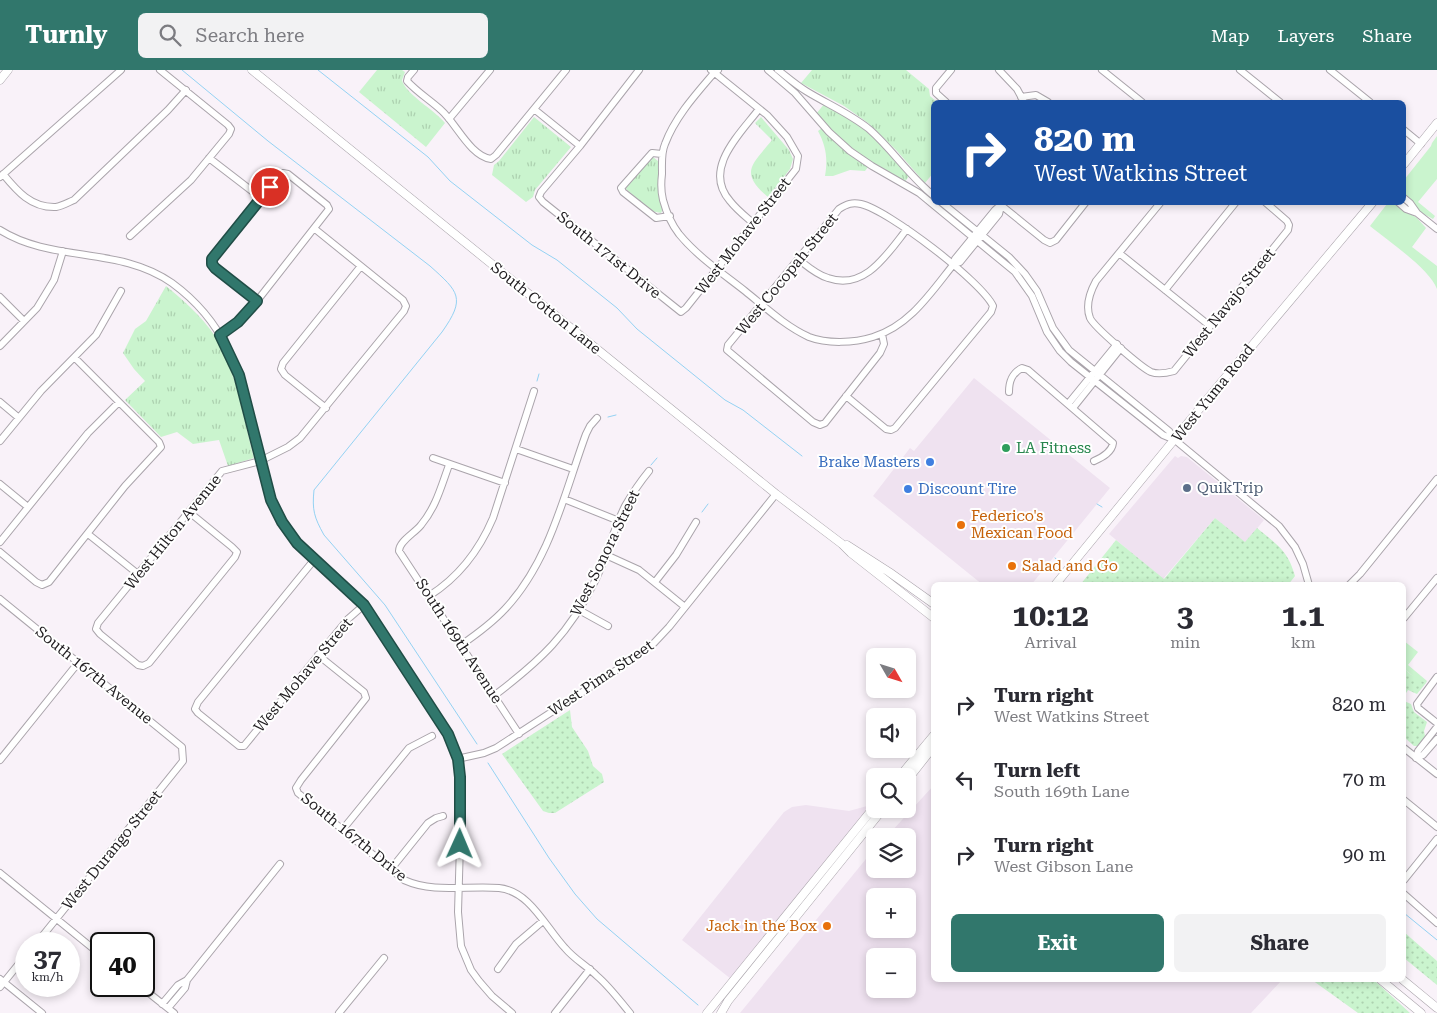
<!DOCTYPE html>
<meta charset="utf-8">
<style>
body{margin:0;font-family:"Roboto Serif",serif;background:#f2f2f3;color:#2b2b33;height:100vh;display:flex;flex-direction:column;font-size:19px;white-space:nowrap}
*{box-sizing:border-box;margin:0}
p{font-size:16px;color:#7c7c81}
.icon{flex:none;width:28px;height:28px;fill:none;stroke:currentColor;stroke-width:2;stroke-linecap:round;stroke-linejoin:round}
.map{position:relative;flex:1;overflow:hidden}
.drawer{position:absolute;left:931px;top:512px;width:475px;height:400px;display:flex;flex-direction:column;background:#fff;border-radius:8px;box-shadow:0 2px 8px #0003}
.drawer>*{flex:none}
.hud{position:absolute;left:931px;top:30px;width:475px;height:105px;border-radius:8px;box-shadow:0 2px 8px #0003;background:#1a4fa0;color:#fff;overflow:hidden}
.needle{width:32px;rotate:129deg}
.controls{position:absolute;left:866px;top:578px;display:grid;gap:10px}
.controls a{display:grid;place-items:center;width:50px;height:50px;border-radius:8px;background:#fff;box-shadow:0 2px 8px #0003;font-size:25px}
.speed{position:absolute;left:15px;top:862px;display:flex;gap:10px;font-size:25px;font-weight:700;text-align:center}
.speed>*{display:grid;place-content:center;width:65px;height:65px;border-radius:50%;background:#fff;box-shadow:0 2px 8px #0003;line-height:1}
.speed small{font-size:12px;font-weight:400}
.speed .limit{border:2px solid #111;border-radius:8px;background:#fff;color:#111}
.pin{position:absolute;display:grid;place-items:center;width:42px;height:42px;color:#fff;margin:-21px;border:2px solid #fff;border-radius:50%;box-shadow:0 1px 5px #0007}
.me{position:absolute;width:55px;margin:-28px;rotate:1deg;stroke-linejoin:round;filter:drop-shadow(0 0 4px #0008)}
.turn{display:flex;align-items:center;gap:18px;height:105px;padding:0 20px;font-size:22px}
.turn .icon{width:65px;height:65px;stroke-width:2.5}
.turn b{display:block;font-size:35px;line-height:42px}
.eta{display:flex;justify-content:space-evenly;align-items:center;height:85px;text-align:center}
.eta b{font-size:30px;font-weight:700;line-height:35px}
.cta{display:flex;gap:10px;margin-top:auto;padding:10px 20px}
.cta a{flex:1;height:58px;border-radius:8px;background:#31776c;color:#fff;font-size:20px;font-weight:700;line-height:58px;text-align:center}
.cta a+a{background:#f2f2f3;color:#2b2b33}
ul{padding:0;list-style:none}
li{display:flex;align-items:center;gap:15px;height:75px;padding:0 20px}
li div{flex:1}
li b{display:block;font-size:19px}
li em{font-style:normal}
header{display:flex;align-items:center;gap:30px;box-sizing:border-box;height:70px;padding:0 25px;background:#31776c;color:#fff}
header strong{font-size:24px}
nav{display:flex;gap:28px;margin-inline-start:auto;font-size:18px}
.search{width:350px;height:45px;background:#f2f2f3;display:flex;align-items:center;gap:12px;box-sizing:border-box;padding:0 18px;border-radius:8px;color:#7c7c81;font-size:19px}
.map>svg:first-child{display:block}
.built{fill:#efe2f0;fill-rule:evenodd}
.grass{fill:url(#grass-dots)}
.park{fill:url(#park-tufts)}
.garden{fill:#caf4ce}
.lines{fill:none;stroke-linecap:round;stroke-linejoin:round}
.stream{stroke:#94d2f3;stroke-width:1}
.minor-casing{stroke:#aaa4ab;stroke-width:8}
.major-casing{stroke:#aaa4ab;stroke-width:9}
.minor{stroke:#fff;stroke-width:6}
.major{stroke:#fff;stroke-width:8}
.route-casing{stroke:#204d46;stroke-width:12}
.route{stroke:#31776c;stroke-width:9}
.leisure-dot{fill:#2e9e5b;stroke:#fff;stroke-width:2}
.shop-dot{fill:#3f7fe0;stroke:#fff;stroke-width:2}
.service-dot{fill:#5c6f8a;stroke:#fff;stroke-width:2}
.food-dot{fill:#e8710a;stroke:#fff;stroke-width:2}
.labels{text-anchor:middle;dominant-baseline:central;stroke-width:4;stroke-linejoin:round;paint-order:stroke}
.street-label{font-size:15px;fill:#1f1c1f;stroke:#fff}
.leisure-label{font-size:15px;fill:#27864d;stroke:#fff;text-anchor:start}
.shop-label{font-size:15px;fill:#366cbe;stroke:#fff;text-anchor:end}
.service-label{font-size:15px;fill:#4e5e75;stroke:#fff;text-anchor:start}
.food-label{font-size:15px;fill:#c56008;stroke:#fff;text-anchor:start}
</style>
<header>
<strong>Turnly</strong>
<div class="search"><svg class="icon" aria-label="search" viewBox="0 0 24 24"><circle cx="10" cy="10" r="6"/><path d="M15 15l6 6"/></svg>Search here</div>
<nav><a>Map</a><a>Layers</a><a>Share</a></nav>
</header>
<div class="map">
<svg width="1437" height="943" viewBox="0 0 1437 943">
<defs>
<pattern id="grass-dots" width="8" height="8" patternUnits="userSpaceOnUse" patternTransform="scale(1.25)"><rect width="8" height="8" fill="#caf4ce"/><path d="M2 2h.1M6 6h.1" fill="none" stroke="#add1b0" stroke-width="1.8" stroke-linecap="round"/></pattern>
<pattern id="park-tufts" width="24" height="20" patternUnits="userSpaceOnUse" patternTransform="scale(1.25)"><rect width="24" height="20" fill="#caf4ce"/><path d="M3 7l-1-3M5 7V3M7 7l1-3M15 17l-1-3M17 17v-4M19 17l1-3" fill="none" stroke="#add1b0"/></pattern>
</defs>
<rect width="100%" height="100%" fill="#f9f2f9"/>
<path class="built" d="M974 308 1110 418 1031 515H983L873 426 910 378 914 381Z
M1175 386 1178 388 1181 386 1187 387 1264 450 1245 473 1215 448 1163 509 1109 464Z
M934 715V910H1282L1251 943H740L875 778V799H908V766H885L888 762 890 763ZM875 826H908V859H875ZM875 886H908V919H875Z
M806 735 849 741 867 736 862 749 731 909 682 870 784 742 792 737Z"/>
<path class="grass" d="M1215 448 1245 472 1257 458C1277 475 1288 480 1295 506L1288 515H1080L1116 470 1164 509Z
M1404 596C1408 606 1418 607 1426 613L1417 624 1408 620 1404 626Z
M1404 631 1411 634 1414 642 1427 652 1424 661 1425 666 1418 676H1414L1404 667Z
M570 640 572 657 588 681 593 696 602 704 604 712 555 743H549L543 741 502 684Z
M1404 862 1437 891V915L1404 888Z
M1312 910H1374L1410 943H1358Z"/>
<path class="park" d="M377 0H402L405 2 402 10C405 24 435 40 445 53L426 77 359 22Z
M812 0H906L929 19 930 26 937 32H934V102L925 113 897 81 868 53 844 36 801 13Z
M825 33C861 52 883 75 909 106L905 112 864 89 838 68 816 44Z
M534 47 571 77 535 120 533 127 526 132 492 105 494 95 499 91Z
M761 47 789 80 793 89 790 99 768 127C738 102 753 94 772 70L755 53Z
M822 58 868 97 865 101 850 100 833 106H825C828 89 826 76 818 61Z
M653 87 658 91V116L663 139 661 143 651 141 626 119V117L650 89Z
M166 216C187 233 208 252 221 276 237 307 245 354 254 388L228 396 219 370 193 374 177 362 161 367 125 330 145 311 134 299 123 283 135 259 146 251Z"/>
<path class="garden" d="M1437 66V109L1418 132 1435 146 1433 149 1422 143 1404 125V110L1431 76 1432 73Z
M1393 133 1417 148 1426 158 1412 177 1437 196V219C1429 198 1388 171 1370 156L1387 134Z
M1404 571 1418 582 1408 595 1427 611 1426 613 1416 609 1405 599Z"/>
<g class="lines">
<path class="stream" d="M182 0 268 71 430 196C459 222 466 228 442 262L314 420C312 440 314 447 324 465L385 535 477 674
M318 0 428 87 450 111 532 175 557 190 617 238 637 259 725 330 743 340 802 386
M537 311 539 304
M608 347 616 345
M651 395 657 388
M1097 434 1102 437
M702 442 708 434
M1055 488 1061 492
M488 693 549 788 575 824 597 849 698 935
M1404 843 1437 870"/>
<defs>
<path id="minor" d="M414 0 408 7 407 11C417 22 430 30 441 40 456 53 470 86 491 89L496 85 566 0
M639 0 580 76 541 122 539 127 543 132 681 242 686 238 796 99 798 86 787 67 767 45 711 0
M718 0 714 3C696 24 675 47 665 74 661 83 662 94 662 104 661 112 661 122 663 130 666 141 672 155 679 164 697 186 722 203 745 221 765 237 785 256 809 267 827 274 854 273 873 267 909 256 930 224 953 195L955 189 995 140 1004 132
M768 0 795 23 829 62 850 81 872 96 919 123 1015 202 1032 226 1047 262 1060 281 1071 292 1163 365 1175 370
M778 0C787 7 796 15 806 21 827 34 849 43 869 59 893 80 909 106 934 126
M999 0 1017 19 1024 32
M1102 0 1142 32
M1240 0 1280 32
M1330 0 1370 32
M1021 27 1036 25 1048 32
M946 32 936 23V18L951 0
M534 39 580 76
M449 49 490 0
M1404 60 1421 74
M662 84 652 83 621 118 623 122 656 148 670 146
M209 88 261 128
M3 104C17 121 31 138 56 137 62 136 69 132 74 130L168 40 186 20
M0 107 121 0
M1404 128 1410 133 1417 143
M941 132 1009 187 1025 204 1037 221 1053 258 1069 280 1169 361 1175 370 1279 456 1295 477 1303 494 1309 515
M997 132 1044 170 1050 173 1056 170 1086 132
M1161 132 1096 211C1090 222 1085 235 1090 248 1094 257 1142 298 1151 302 1159 305 1167 303 1174 301L1288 160 1289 155 1287 151 1265 132
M1398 132 1406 139 1417 143 1437 159
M753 153C745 146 737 140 730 131 702 99 740 64 759 39
M0 160C52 193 120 176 172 213 239 262 241 321 261 395 267 414 271 434 282 451 304 489 344 510 371 544L448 664 457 689 460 707 461 740 458 842 461 876 471 900 479 911 492 926 512 943
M130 166 191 110 229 64 231 59 228 55 160 0
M1119 183 1210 256
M798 189C807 196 817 205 828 208 865 221 887 184 907 159
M953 195 960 192 999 144 1001 136
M1165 220 1236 132
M0 227 24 251
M220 265 238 252 257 231 329 139 327 135 288 104 283 103 212 189V194L215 198 257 231
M0 276 37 238 54 210 63 181
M1009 322C1009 311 1012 303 1022 298L1028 300 1113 373C1112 382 1103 387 1094 391
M846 326 886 359 891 360 895 358 991 242 993 236C982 212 888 140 861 134 852 132 847 134 839 139L728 275 727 280 813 352 820 355 825 353 880 283 884 274 882 264
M0 332 19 348
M1068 334 1117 274
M326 338 285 305 281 299 283 293 361 196
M1073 338 1121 278
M0 371 41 321 96 265 121 221
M516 379 573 399
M433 388 505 413
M449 395C441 417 436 437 421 455 415 463 399 471 399 481L519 664
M0 414 28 437
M564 429 619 451
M189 442 232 477 237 482 235 487 149 593 143 596 138 595 100 564 96 559 98 553 222 401 260 391 288 377 300 368 404 241 406 236 403 230 315 159
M88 464 138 504
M0 472 88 363 119 332
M0 482 36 512 42 515 49 512 125 416 161 377 159 372 75 288
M606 485 639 500 685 537
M314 490 198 632 195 639 198 643 239 676H244L348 549 364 535
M655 512 676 485 696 452
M1349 515 1360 504 1437 409
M429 526C459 507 479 481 493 448L534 321
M0 529 182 677 183 691 36 874
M579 540 608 556
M1404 548 1437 508
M461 575C477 564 492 553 505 539 550 491 564 424 586 364L590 356 597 348
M318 585 364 622 366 628 301 710 296 718 298 723 404 810C435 824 467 815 499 818 530 821 546 858 565 878 574 889 587 896 597 906 609 916 620 931 630 943
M1437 607 1417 634 1418 638 1437 653
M495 625C541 590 569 564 595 511 607 487 613 460 625 436 632 424 640 412 649 401
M1404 678 1437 704
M1416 688 1418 681 1437 657
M1416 688 1423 685 1437 669
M457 689 484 683 496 678 618 599 654 573 669 557 776 424
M0 690 78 593
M1404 730 1437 757
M343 759 409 678 432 666
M391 799 428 753 436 748 443 746
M0 803 101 885
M1404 810 1437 769
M1404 824 1437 853
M498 899 516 874 543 851
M0 909 42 943
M140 916 174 943
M0 917 26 885
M162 934 178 915 187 910 280 794
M168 938 185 918 187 910
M339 943 384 888
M555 943 590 899"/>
<path id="major" d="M252 0 776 424 842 474 851 483 934 548
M0 10 8 0
M1404 94 1437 53
M847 475 889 502 934 534
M1055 515 1219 315 1373 132
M900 706 934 665
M908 709 934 676
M1381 910 1421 943
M1403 910 1437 938
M707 943 875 736
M721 943 728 931 883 739"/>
</defs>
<use href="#minor" class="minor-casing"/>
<use href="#major" class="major-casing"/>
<use href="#minor" class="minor"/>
<use href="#major" class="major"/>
</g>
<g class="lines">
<defs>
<path id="route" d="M270 117 212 189V194L215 198 257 231 238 252 220 265 239 305 271 430 282 452 297 473 364 535 448 664 458 689 460 707V774"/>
</defs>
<use href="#route" class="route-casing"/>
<use href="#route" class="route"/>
</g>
<circle class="leisure-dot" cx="1006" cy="378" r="5"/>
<g class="shop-dot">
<circle cx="930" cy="392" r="5"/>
<circle cx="908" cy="419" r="5"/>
</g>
<circle class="service-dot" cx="1187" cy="418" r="5"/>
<g class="food-dot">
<circle cx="961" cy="455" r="5"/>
<circle cx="1012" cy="496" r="5"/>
<circle cx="827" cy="856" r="5"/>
</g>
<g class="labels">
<g class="street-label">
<text transform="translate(743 166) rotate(-52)">West Mohave Street</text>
<text transform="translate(609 185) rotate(39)">South 171st Drive</text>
<text transform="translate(787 204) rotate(-51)">West Cocopah Street</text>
<text transform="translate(1229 233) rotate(-51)">West Navajo Street</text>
<text transform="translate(546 238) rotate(39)">South Cotton Lane</text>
<text transform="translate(1213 323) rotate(-51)">West Yuma Road</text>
<text transform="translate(173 462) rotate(-51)">West Hilton Avenue</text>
<text transform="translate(605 483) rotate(-64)">West Sonora Street</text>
<text transform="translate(459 571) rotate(57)">South 169th Avenue</text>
<text transform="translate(94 605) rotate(39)">South 167th Avenue</text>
<text transform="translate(303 605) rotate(-50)">West Mohave Street</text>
<text transform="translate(601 608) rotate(-34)">West Pima Street</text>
<text transform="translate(354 767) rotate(39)">South 167th Drive</text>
<text transform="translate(112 780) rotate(-51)">West Durango Street</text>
</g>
<g class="leisure-label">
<text x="1016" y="378">LA Fitness</text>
</g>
<g class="shop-label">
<text x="920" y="392">Brake Masters</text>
<text x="918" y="419" text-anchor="start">Discount Tire</text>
</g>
<g class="service-label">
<text x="1197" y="418">QuikTrip</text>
</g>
<g class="food-label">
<text x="971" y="446">Federico's<tspan x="971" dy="17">Mexican Food</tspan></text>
<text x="1022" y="496">Salad and Go</text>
<text x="817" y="856" text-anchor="end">Jack in the Box</text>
</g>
</g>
</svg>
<div class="controls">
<a><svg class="needle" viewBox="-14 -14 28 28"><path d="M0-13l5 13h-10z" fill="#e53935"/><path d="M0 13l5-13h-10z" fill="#7c7c81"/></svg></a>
<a><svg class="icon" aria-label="sound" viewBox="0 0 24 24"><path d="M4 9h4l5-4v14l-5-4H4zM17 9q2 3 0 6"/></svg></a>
<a><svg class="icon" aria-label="search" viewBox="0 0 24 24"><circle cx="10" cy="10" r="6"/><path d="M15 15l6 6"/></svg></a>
<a><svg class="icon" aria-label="layers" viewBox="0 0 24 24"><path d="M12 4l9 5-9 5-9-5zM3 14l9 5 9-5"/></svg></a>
<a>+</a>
<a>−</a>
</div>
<div class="speed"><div>37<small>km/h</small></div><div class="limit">40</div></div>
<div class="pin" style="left:270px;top:117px;background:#d93025"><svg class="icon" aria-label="arrive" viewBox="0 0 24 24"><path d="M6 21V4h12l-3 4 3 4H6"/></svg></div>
<svg class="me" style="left:460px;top:774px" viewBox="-20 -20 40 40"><path d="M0-17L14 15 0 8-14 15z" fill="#31776c" stroke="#fff" stroke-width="4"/></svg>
<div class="hud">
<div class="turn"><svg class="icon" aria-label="right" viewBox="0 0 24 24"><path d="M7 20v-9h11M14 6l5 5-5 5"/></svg><div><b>820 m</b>West Watkins Street</div></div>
</div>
<section class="drawer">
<div class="eta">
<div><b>10:12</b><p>Arrival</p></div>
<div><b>3</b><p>min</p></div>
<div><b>1.1</b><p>km</p></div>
</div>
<ul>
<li><svg class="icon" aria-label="right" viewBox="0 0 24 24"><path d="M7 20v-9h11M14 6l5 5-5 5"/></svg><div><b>Turn right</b><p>West Watkins Street</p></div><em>820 m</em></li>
<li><svg class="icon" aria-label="left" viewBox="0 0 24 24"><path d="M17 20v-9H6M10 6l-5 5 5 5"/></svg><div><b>Turn left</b><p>South 169th Lane</p></div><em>70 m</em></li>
<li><svg class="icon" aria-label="right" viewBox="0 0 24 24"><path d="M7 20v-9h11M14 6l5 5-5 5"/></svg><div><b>Turn right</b><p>West Gibson Lane</p></div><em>90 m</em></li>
</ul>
<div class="cta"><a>Exit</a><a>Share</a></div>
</section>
</div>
